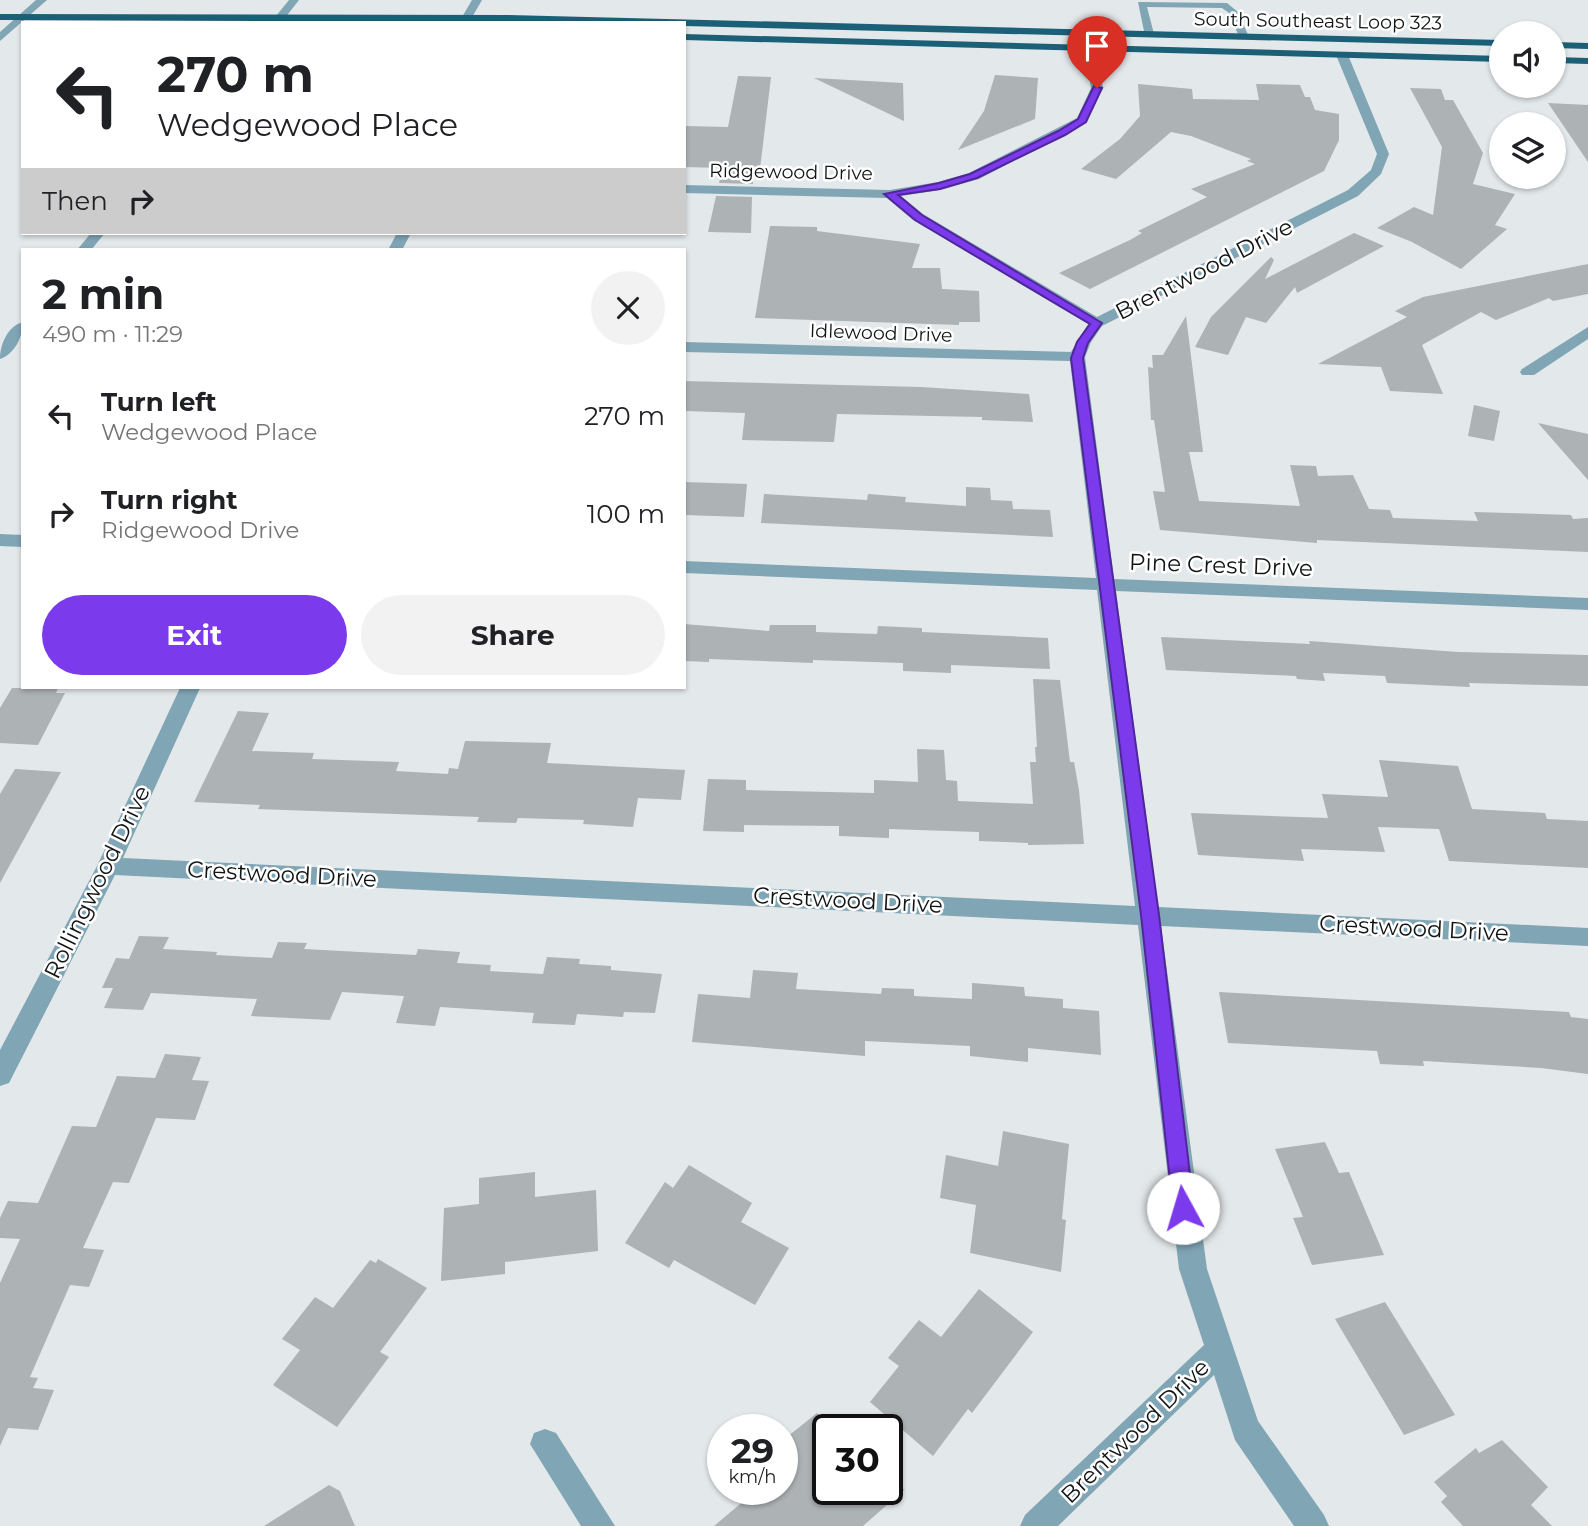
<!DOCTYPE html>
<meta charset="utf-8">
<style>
body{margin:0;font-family:Montserrat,sans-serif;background:#f2f2f2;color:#202124;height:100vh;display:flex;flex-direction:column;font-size:26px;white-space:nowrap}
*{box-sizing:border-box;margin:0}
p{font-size:23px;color:#757577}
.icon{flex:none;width:38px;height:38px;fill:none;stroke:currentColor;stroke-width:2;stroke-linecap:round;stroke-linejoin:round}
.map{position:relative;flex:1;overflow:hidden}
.panel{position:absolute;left:21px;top:248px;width:665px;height:441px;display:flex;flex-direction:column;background:#fff;border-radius:0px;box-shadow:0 2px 5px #0004}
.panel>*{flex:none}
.guide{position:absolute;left:21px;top:21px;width:665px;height:214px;border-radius:0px;box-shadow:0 2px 5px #0004;background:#fff;color:#202124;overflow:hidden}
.buttons{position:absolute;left:1489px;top:21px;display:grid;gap:14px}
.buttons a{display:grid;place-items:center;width:77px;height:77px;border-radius:50%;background:#fff;box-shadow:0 2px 5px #0004;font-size:35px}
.speed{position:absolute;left:707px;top:1414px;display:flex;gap:14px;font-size:35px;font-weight:700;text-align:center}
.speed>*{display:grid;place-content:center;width:91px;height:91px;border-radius:50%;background:#fff;box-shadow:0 2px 5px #0004;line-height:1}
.speed small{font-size:18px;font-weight:400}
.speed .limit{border:4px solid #111;border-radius:10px;background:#fff;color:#111}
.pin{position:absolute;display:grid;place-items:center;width:60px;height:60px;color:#fff;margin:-72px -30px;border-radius:50% 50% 50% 0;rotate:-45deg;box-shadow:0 0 7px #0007}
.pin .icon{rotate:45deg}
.me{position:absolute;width:77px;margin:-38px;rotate:354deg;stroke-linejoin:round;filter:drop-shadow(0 0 5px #0008)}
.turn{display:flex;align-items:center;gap:24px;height:147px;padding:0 21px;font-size:32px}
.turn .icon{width:91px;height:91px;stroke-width:2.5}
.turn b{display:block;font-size:49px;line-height:60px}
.then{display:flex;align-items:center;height:66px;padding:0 21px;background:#0003;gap:14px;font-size:26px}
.round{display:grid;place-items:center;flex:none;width:74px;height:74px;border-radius:37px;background:#f2f2f2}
.overview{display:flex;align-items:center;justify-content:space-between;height:119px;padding:0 21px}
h1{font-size:42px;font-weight:700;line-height:52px}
.cta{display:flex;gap:14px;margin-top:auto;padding:14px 21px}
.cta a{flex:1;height:80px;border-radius:42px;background:#7c3aed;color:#fff;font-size:28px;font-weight:700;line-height:80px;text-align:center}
.cta a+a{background:#f2f2f2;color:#202124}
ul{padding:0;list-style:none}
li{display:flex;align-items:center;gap:21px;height:98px;padding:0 21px}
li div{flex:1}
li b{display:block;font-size:26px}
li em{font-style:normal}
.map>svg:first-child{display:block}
.building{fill:#adb2b4}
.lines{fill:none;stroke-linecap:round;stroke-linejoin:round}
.service{fill:#80a5b5;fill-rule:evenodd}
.minor{fill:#80a5b5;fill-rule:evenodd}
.tertiary{fill:#80a5b5;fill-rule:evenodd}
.trunk{fill:#1c6078;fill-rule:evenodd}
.route{fill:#7c3aed;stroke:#51269a;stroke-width:2}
.labels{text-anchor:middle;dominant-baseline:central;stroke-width:5;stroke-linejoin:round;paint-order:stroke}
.far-street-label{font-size:19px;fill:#131515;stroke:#fff}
.street-label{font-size:23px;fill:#131515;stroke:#fff}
</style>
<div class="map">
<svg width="1588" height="1526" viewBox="0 0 1588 1526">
<rect width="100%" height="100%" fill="#e3e8ea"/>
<path class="building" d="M995 75 1038 78 1035 119 958 150 984 111Z
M738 76 771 77 760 169 753 168V184L719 183 722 168 684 167V126L728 127Z
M814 78 903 83 904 121 883 111Z
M1138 84 1192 89 1193 99 1259 100 1256 84 1300 85 1305 97H1310L1315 110 1339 114V140L1324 171 1090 289 1059 273 1130 240 1142 233 1138 231 1207 197 1191 189 1255 164 1247 161 1251 159 1191 136 1171 132 1116 179 1081 169 1120 139 1140 116Z
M1410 88 1441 89 1445 100H1453L1483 153 1473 184 1515 194 1495 225 1507 229 1461 269 1412 242 1377 228 1414 207 1433 215 1442 147Z
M1548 103 1588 105V162Z
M716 196 752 197 751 233 708 232Z
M770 226 817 227V231L920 244 912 268H940L942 289 979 291 980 322H959V325L755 318Z
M1354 233 1384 246 1297 293 1295 287 1266 323 1246 317 1228 355 1195 347 1211 317 1271 257 1274 260 1265 279Z
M1588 264V294L1553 301 1549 298 1496 320 1481 312 1422 345 1443 394 1390 391 1381 367 1318 364 1407 317 1395 311 1423 297Z
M1186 316 1203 452H1189L1199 501 1300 506 1290 465 1316 466 1318 476 1353 475 1369 509 1390 510 1393 518 1478 521 1474 512 1571 515 1573 519 1588 518V552L1317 540V543L1160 530 1153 491 1165 492 1154 420H1151L1148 367 1153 368 1152 355H1163Z
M684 381 921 387 1029 394 1033 422 982 420V417L837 414 834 442 742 440 745 413 684 411Z
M1474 405 1500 411 1494 441 1468 436Z
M1538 423 1588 434V480Z
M684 482 747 484 744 517 684 515Z
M966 487 990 488 991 500 1012 501 1013 509 1050 510 1053 537 761 523 764 494 867 500 868 494 906 497 905 502 966 506Z
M684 624 769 631 770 625H816V632L877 634 878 626 922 628V632L1048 638 1050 669 951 665V673L903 671V663L813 660V663L709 659V662L684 661Z
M1161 637 1310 644 1309 641 1458 652 1588 655V686L1469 683 1470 687 1387 683 1385 676 1323 673 1325 681 1297 679 1296 676 1166 670Z
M1033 679 1060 680 1070 762H1074L1079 790 1084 844 1028 845V843L979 841V832L889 829V838L839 836V826L744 825V832L703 831 708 779 746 780V790L874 793V780L918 782 917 749 944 750 946 780 957 781 958 801 1033 804 1030 762H1036L1035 747H1037Z
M12 688H58L56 693H65L38 745 0 743V708Z
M238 711 269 713 252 751 314 753 312 759 399 762 396 771 448 774 449 768 458 769 465 741 551 743 547 763 685 770 681 800 638 798 633 827 583 824 584 820 518 818 516 823 477 822 479 817 258 809 260 805 194 802Z
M1379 760 1458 766 1472 809 1545 813 1547 819 1588 821V868L1449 861 1439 829 1378 827 1385 852 1301 849 1304 861 1198 855 1191 813 1328 818 1322 794 1388 797Z
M15 769 61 772 0 883V794Z
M139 936 169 937 163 949 217 952 216 955 272 958 278 942 307 943 304 949 416 955 418 949 460 952 457 963 491 965 490 971 543 974 547 957 580 959 579 964 611 966V970L662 974 655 1013 624 1012 623 1017 577 1014 575 1025 532 1023 534 1013 440 1007 435 1026 396 1023 404 996 342 992 330 1020 251 1016 257 999 151 993 143 1010 104 1008 113 988H102L116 958 129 959Z
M753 970 798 973 796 989 881 994 882 988 914 989V996L972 999V983L1024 987 1025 996 1063 999V1008L1099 1011 1101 1055 1028 1048V1062L970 1056V1046L865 1041V1056L692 1042 698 994 750 998Z
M1219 992 1569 1012 1571 1017 1588 1019V1074L1541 1068 1423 1061 1424 1066 1380 1064 1377 1051 1228 1043Z
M165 1054 201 1057 192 1080 209 1081 195 1120 156 1118 129 1183 113 1182 83 1248 104 1250 89 1287 70 1285 30 1377 38 1378 33 1388 54 1390 38 1430 8 1428 0 1446V1283L20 1239 0 1238V1218L8 1201 38 1203 72 1126 96 1127 117 1076 155 1078Z
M1003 1131 1069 1144 1062 1219 1066 1220 1061 1272 970 1253 976 1205 940 1198 946 1155 998 1166Z
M1325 1142 1339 1173 1349 1172 1384 1255 1312 1265 1293 1218 1303 1217 1275 1149Z
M689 1165 752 1203 741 1222 789 1248 755 1305 674 1260 669 1268 625 1243 665 1182 673 1188Z
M535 1172V1197L596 1190 598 1251 505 1262V1274L441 1281 444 1208 479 1204V1178Z
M378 1259 427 1288 380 1352 389 1357 337 1427 273 1385 300 1350 282 1339 315 1297 333 1308 370 1260 376 1263Z
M979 1289 1033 1332 972 1413 968 1409 933 1456 870 1402 899 1366 888 1358 919 1320 941 1337Z
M1385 1302 1455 1415 1404 1435 1335 1319Z
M817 1413 828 1426V1489H905L863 1526H714L758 1489H782V1441Z
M1502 1440 1548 1487 1531 1505 1552 1526H1463L1441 1502 1447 1496 1434 1482 1476 1448 1479 1453Z
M329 1485 340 1491 355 1526H264Z"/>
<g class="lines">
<path class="service" d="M289 0H299L285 18H277L276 16Z
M472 0H482L471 19H463L462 17Z
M1138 2 1227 3 1238 12 1249 37 1240 39 1229 13 1222 8 1147 7 1154 34 1145 36Z"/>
<path class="minor" d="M1088 29 1094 32 1103 88 1086 123 979 179 940 190 901 196 923 214 1097 317 1348 190 1371 170 1377 154 1336 55 1338 53 1348 55 1389 154 1381 174 1358 196 1102 326 1091 342 1085 357 1114 579 1588 598V610L1116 591 1158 907 1588 928V946L1161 926 1207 1269 1258 1421 1324 1515 1329 1526H1294L1235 1440 1214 1375 1058 1526H1020L1025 1515 1204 1345 1179 1269 1138 925 115 875 9 1083 0 1086V1050L97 866 180 688H200L123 858 1135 906 1097 590 684 573V561L1096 578 1070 361 684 352V342L1071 352 1088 324 913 220 887 198 684 193V185L890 190 938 182 969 173 1077 118 1091 88 1082 32Z
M91 233H105L91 250H77Z
M397 233H411L402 250H388Z
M23 322C23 336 15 354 0 359 0 344 8 326 23 322Z
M1588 327V339L1534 375H1522L1520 372 1522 369Z
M0 534 23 535V547L0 546Z
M545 1429 556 1433 615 1526H581L530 1444 534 1433Z"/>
<path class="tertiary" d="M36 0H47L0 41V32Z"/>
<path class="trunk" d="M0 14 509 15 1502 40V46L684 26V23L0 20Z
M684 34 1502 56V62L684 40Z
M1554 42 1588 43V49L1554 48Z
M1554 57 1588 58V64L1554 63Z"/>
</g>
<path class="route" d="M1094 86 1102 88 1086 122 1065 135 977 178 940 189 898 195 922 215 1102 323 1088 343 1083 358 1159 915 1194 1208 1191 1214 1183 1217 1176 1214 1173 1208 1141 915 1071 358 1077 342 1090 324 915 220 884 194 939 183 970 174 1058 131 1078 119Z"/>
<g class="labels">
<g class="far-street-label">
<text transform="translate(1318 21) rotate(1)">South Southeast Loop 323</text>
<text transform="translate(791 172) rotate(1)">Ridgewood Drive</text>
<text transform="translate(881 333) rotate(2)">Idlewood Drive</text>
</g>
<g class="street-label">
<text transform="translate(1204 269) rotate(-27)">Brentwood Drive</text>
<text transform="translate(1221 565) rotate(2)">Pine Crest Drive</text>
<text transform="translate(282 874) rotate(3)">Crestwood Drive</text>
<text transform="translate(97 882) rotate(-64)">Rollingwood Drive</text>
<text transform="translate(848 900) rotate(3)">Crestwood Drive</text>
<text transform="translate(1414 928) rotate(3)">Crestwood Drive</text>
<text transform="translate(1135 1431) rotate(-44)">Brentwood Drive</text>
</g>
</g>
</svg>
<div class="buttons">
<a><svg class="icon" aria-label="sound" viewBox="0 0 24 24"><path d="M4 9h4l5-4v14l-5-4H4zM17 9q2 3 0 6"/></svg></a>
<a><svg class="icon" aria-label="layers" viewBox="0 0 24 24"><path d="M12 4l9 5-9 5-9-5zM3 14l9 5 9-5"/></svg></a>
</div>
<div class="speed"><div>29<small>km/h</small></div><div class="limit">30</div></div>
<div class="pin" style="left:1097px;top:88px;background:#d93025"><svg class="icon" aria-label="arrive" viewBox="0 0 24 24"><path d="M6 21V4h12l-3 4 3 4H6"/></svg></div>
<svg class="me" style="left:1183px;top:1208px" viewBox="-20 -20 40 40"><circle r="19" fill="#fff"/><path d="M0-13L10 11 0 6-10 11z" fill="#7c3aed"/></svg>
<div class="guide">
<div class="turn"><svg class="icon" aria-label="left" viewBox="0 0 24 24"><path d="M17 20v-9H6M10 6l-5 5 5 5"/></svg><div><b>270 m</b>Wedgewood Place</div></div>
<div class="then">Then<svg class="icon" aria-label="right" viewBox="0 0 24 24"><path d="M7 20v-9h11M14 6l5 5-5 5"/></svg></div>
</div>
<section class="panel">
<div class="overview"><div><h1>2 min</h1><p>490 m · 11:29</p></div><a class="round"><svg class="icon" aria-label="close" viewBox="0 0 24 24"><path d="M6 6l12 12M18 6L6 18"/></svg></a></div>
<ul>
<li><svg class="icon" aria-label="left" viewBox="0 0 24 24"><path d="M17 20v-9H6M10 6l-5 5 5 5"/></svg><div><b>Turn left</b><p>Wedgewood Place</p></div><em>270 m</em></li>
<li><svg class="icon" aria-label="right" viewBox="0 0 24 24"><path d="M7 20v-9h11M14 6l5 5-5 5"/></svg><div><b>Turn right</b><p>Ridgewood Drive</p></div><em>100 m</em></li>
</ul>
<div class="cta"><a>Exit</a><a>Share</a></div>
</section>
</div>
